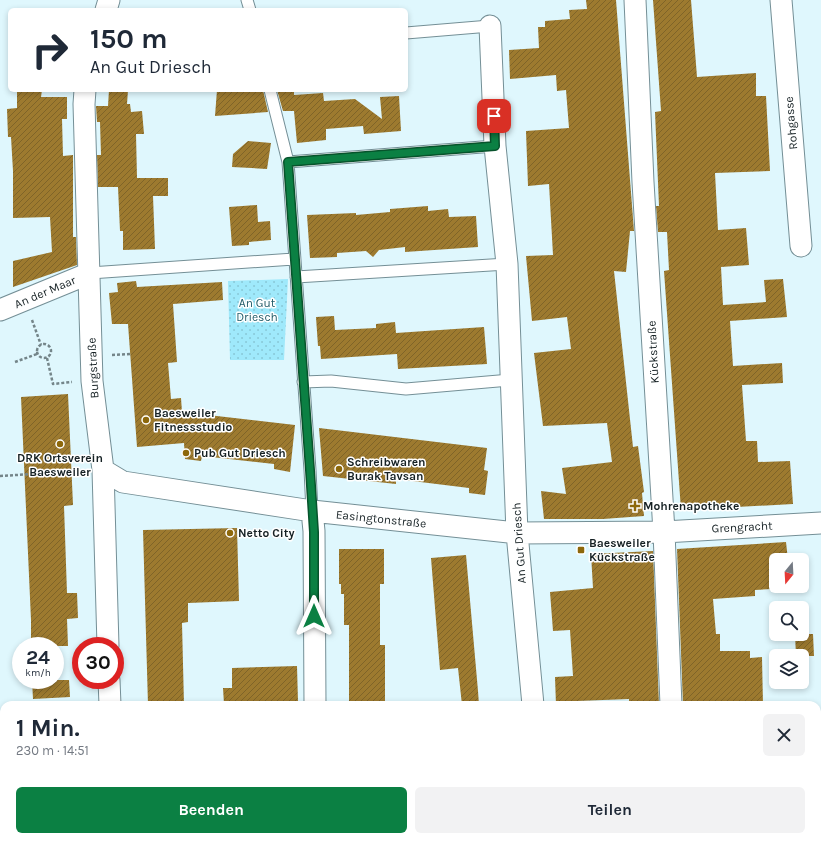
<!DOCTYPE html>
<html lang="de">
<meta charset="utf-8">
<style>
body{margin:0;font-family:Karla,sans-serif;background:#f2f2f3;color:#1f2937;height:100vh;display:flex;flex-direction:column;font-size:15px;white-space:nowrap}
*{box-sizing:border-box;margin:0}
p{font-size:13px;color:#747a83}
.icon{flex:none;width:22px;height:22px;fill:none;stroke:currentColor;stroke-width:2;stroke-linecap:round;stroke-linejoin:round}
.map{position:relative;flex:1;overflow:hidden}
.sheet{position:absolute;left:0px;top:701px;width:821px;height:140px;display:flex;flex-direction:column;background:#fff;border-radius:12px 12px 0 0;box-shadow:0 2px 6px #0003}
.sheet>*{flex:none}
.hud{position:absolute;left:8px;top:8px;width:400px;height:84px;border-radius:6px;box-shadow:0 2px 6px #0003;background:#fff;color:#1f2937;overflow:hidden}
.needle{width:26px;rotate:198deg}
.controls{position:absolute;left:769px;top:553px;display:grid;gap:8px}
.controls a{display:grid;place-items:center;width:40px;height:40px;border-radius:6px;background:#fff;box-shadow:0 2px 6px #0003;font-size:20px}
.speed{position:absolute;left:12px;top:637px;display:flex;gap:8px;font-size:20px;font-weight:700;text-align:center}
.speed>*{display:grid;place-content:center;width:52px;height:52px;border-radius:50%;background:#fff;box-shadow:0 2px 6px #0003;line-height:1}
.speed small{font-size:10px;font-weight:400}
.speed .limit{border:6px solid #d22;background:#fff;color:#111}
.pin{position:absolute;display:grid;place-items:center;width:34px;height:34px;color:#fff;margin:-17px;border-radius:8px;box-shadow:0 2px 6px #0006}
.me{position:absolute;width:44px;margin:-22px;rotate:0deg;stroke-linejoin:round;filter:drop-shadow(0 0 3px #0008)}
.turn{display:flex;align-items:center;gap:14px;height:84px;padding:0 16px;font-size:18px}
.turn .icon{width:52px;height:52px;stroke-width:2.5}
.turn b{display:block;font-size:28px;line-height:34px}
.round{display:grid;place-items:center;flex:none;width:42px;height:42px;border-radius:6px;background:#f2f2f3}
.overview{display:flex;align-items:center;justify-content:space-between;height:68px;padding:0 16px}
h1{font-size:24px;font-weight:700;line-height:30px}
.primary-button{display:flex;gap:8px;margin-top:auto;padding:8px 16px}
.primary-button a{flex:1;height:46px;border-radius:6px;background:#0b8043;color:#fff;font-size:16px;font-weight:700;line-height:46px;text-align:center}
.primary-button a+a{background:#f2f2f3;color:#1f2937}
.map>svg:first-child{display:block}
.park{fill:url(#park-dots)}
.building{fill:url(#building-hatch)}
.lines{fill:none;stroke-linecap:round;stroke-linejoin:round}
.lane-casing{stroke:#748f96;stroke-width:13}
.street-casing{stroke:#748f96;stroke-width:23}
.path{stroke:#748589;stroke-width:2.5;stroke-dasharray:3 2;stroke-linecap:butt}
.lane{stroke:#fff;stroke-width:11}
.street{stroke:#fff;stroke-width:21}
.route-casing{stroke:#07532c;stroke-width:10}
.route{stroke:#0b8043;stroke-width:7}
.poi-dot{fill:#8d680b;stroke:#fff;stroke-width:1.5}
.labels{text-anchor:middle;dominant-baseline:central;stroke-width:3;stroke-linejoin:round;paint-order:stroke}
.street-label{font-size:12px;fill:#162124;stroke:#fff}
.park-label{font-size:12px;fill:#225c69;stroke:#fff}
.poi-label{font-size:12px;font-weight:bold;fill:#162124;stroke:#fff;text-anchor:start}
</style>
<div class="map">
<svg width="821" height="841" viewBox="0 0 821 841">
<defs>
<pattern id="park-dots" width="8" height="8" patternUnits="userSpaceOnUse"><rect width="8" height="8" fill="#9fe9fb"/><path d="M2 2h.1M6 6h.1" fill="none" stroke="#88c8d7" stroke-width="1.8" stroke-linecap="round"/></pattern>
<pattern id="building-hatch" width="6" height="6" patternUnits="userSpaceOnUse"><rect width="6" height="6" fill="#9d7a2f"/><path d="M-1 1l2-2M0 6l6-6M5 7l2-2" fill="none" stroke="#7f6428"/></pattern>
</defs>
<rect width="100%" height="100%" fill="#dff7fd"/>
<path class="park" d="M288 279 284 360H230L228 281Z"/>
<path class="building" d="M586 0H616L634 231H630L626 272 614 271 633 447 638 446 644 492 642 493 644 516 603 519H544L541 491 566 494 562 468 612 462 607 423 543 426 534 353 571 349 567 317 532 321 526 256 553 255 549 184 528 186 526 131 569 128 566 90 557 91 556 75 510 79 509 50 539 48 538 27H545V21L570 19 569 10 587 9Z
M653 0H691L697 77 756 73V96H766L770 171 715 173 718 230 746 228 749 265 721 267 723 305 766 302 764 280 783 279 787 317 730 321 733 366 782 363 783 383 742 385 746 441H757L758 462 790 461 793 504 681 510 664 271 669 270 667 232H658L656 206H659L655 112 661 111Z
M17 90H42L41 97H67V119H62L63 156 73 155V237H76L77 265 13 287V261L52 252 50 217 13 218V171L11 137H8L7 109 17 108Z
M109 90H128L127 104H130L131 112 142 111 144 134H136L137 178H168V196H153L155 249 123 250V231H120L118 187H98L97 155H101L100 122H97L96 106H108Z
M217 90H263L268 112 215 116Z
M277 90H294V95L323 93 324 101 355 99 382 119 380 97 399 96 401 131 364 134 363 126 326 129V140L297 143 294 111H283Z
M248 141 271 143 267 169 232 167 233 154Z
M257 205 258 222 270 221 271 240 249 242V245L232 246 229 207Z
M428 206V211L448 209 449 217 476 216 478 247 405 252V247L379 250 373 257 366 251 337 253V257L310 258 307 215 356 213V215L390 212V209Z
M136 281 137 287 222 282 223 300 173 304 177 362 168 363 171 399 181 398 182 412 295 425 290 472 274 469V464L202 456 201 461 185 459 184 443 137 447 128 324H112L109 293 118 292 117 283Z
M334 316 335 330 376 328V324L395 322 396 333 484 327 487 364 398 369 397 354 321 359 320 346H318L316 317Z
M68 394 73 505 64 506 67 593H77L78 618 67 619 68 646H31V620L21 397Z
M319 428 487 448 484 470 488 471 485 495 469 493V488L396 479V484L323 476Z
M237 528 239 601 188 603V622L182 623 184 705H148L143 530Z
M786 542 788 560H776V586H790V588L755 590V596L713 599 716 634H720V651H750V658L762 657 763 705H683L677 549Z
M339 549H384V584H380V645H385V705H349V625H344V594H341V584H339Z
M653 551 659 705H629V699L577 701V705H556L555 677 573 676 570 630 553 631 550 592 593 588 591 554Z
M466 555 478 691 479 705H462L458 668 440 670 431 558Z
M795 634H813L814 656H796Z
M297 666 298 702 224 704 223 688H232V668Z
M32 680H69L70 697 33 699Z"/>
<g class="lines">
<defs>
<path id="lane" d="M247 0 250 10
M406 33 490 26
M270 90 288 162 310 470 312 511
M288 162 495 146
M90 273 294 259
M296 277 507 264
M303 382 331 381 406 389 511 380"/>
<path id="street" d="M635 0 643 182 664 532 671 705
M781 0 801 246
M106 10 109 0
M490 26 495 146 507 264 517 533 533 705
M85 90 84 104 92 381 103 470 108 646
M0 310 90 273
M103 470 123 482 312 511 517 533 664 532 821 523
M312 511 314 531 315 705
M109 680 110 705
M0 825 4 826
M113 837V841
M675 837V841
M519 841 520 837"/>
</defs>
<use href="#lane" class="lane-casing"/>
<use href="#street" class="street-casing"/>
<path class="path" d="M32 320 41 345
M37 351a7 7 0 1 1 14 0a7 7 0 1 1-14 0Z
M112 355 131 354
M47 358 53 384 72 382
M15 362 37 354
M0 476 83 471"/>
<use href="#lane" class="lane"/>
<use href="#street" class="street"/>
</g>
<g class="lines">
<defs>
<path id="route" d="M314 616V532L310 470 288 162 495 146 494 116"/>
</defs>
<use href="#route" class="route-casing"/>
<use href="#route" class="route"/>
</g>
<g class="poi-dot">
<circle cx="146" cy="420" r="4"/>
<circle cx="60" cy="444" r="4"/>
<circle cx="186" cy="453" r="4"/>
<circle cx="339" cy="469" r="4"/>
<path d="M633 500h4v4h4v4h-4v4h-4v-4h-4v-4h4z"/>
<circle cx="230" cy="533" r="4"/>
<rect x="577" y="546" width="8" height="8" rx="2"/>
</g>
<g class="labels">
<g class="street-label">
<text transform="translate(791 123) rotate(-95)">Rohgasse</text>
<text transform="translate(45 292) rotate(-23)">An der Maar</text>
<text transform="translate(653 352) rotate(-93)">Kückstraße</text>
<text transform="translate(93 368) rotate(-93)">Burgstraße</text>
<text transform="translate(381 519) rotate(6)">Easingtonstraße</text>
<text transform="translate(742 527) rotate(-3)">Grengracht</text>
<text transform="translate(519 543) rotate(-94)">An Gut Driesch</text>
</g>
<g class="park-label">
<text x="257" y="303">An Gut<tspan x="257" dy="14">Driesch</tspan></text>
</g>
<g class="poi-label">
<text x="154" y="413">Baesweiler<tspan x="154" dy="14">Fitnessstudio</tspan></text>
<text x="194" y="453">Pub Gut Driesch</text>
<text x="60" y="458" text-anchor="middle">DRK Ortsverein<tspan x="60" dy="14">Baesweiler</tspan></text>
<text x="347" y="462">Schreibwaren<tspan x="347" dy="14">Burak Tavsan</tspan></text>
<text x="643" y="506">Mohrenapotheke</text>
<text x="238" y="533">Netto City</text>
<text x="589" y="543">Baesweiler<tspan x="589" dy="14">Kückstraße</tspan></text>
</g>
</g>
</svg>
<div class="controls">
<a><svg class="needle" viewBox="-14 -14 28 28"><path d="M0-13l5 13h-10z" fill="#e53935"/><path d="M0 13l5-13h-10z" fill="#747a83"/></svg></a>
<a><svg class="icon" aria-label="search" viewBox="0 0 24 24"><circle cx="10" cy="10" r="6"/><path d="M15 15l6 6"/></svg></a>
<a><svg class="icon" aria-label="layers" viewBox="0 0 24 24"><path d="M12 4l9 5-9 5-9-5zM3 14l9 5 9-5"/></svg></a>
</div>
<div class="speed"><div>24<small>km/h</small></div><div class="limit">30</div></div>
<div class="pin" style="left:494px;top:116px;background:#d93025"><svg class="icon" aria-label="arrive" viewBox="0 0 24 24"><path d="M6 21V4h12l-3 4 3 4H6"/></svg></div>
<svg class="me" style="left:314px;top:616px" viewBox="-20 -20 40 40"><path d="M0-17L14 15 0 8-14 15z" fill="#0b8043" stroke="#fff" stroke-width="4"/></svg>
<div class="hud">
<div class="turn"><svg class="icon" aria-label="right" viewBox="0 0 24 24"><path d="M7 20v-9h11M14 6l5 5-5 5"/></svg><div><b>150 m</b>An Gut Driesch</div></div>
</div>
<section class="sheet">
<div class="overview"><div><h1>1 Min.</h1><p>230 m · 14:51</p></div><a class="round"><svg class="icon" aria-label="close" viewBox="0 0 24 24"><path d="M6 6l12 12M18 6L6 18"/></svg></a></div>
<div class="primary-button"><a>Beenden</a><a>Teilen</a></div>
</section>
</div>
